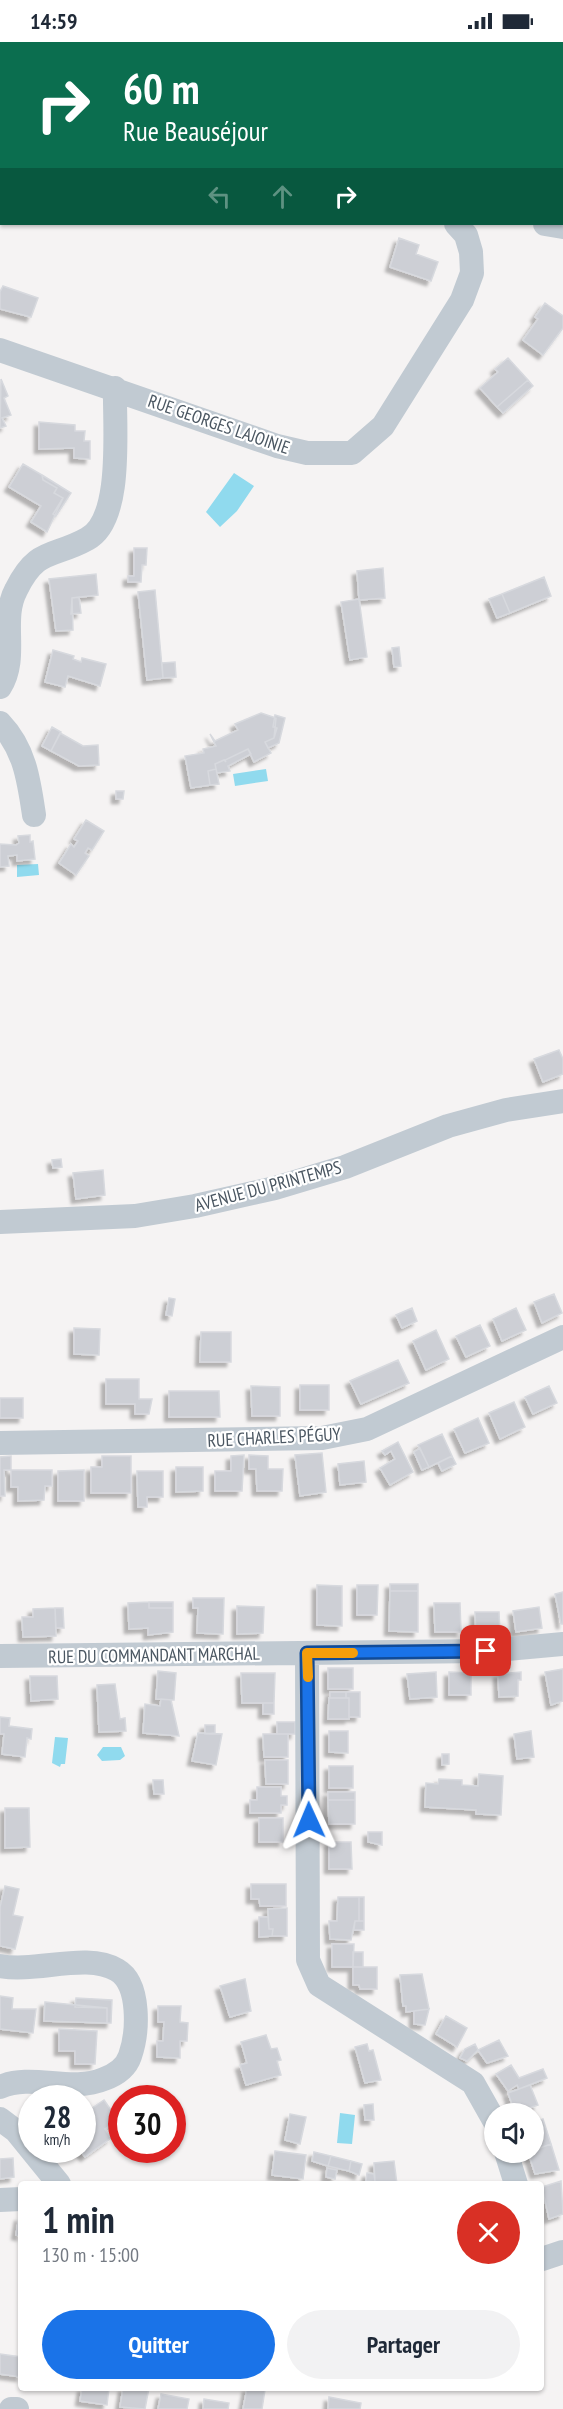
<!DOCTYPE html>
<html lang="fr">
<meta charset="utf-8">
<style>
body{margin:0;font-family:"PT Sans Narrow",sans-serif;background:#f2f2f3;color:#1f2937;height:100vh;display:flex;flex-direction:column;font-size:22px;white-space:nowrap}
*{box-sizing:border-box;margin:0}
p{font-size:20px;color:#747a83}
.icon{flex:none;width:33px;height:33px;fill:none;stroke:currentColor;stroke-width:2;stroke-linecap:round;stroke-linejoin:round}
.map{position:relative;flex:1;overflow:hidden}
.panel{position:absolute;left:18px;top:2139px;width:526px;height:210px;display:flex;flex-direction:column;background:#fff;border-radius:6px;box-shadow:0 2px 4px #0004}
.panel>*{flex:none}
.guide{position:absolute;left:0px;top:0px;width:564px;height:183px;box-shadow:0 2px 4px #0004;background:#0b6e4f;color:#fff;overflow:hidden}
.buttons{position:absolute;left:484px;top:2061px;display:grid;gap:12px}
.buttons a{display:grid;place-items:center;width:60px;height:60px;border-radius:50%;background:#fff;box-shadow:0 2px 4px #0004;font-size:30px}
.speed{position:absolute;left:18px;top:2043px;display:flex;gap:12px;font-size:30px;font-weight:700;text-align:center}
.speed>*{display:grid;place-content:center;width:78px;height:78px;border-radius:50%;background:#fff;box-shadow:0 2px 4px #0004;line-height:1}
.speed small{font-size:15px;font-weight:400}
.speed .limit{border:9px solid #d22;background:#fff;color:#111}
.pin{position:absolute;display:grid;place-items:center;width:51px;height:51px;color:#fff;margin:-26px;border-radius:12px;box-shadow:0 3px 9px #0006}
.me{position:absolute;width:66px;margin:-33px;rotate:359deg;stroke-linejoin:round;filter:drop-shadow(0 0 4px #0008)}
.turn{display:flex;align-items:center;gap:21px;height:126px;padding:0 24px;font-size:27px}
.turn .icon{width:78px;height:78px;stroke-width:2.5}
.turn b{display:block;font-size:42px;line-height:51px}
.lanes{display:flex;align-items:center;height:57px;padding:0 24px;background:#0003;justify-content:center;gap:30px;direction:ltr}
.lanes .off{opacity:.35}
.round{display:grid;place-items:center;flex:none;width:63px;height:63px;border-radius:32px;background:#f2f2f3}
.headline{display:flex;align-items:center;justify-content:space-between;height:102px;padding:0 24px}
h1{font-size:36px;font-weight:600;line-height:45px}
.cta{display:flex;gap:12px;margin-top:auto;padding:12px 24px}
.cta a{flex:1;height:69px;border-radius:36px;background:#1a73e8;color:#fff;font-size:24px;font-weight:600;line-height:69px;text-align:center}
.cta a+a{background:#f2f2f3;color:#1f2937}
.status{display:flex;justify-content:space-between;align-items:center;height:42px;padding:0 30px;background:#fff;direction:ltr}
.status svg{height:16px;fill:currentColor}
.map>svg:first-child{display:block}
.water{fill:#90daee}
.building{fill:#cdcfd5;stroke:#d7d9de;stroke-width:1.5;filter:url(#shadow)}
.lines{fill:none;stroke-linecap:round;stroke-linejoin:round}
.minor{stroke:#c1cad2;stroke-width:24}
.route-casing{stroke:#114b97;stroke-width:15}
.route{stroke:#1a73e8;stroke-width:10}
.slow{stroke:#f59e0b;stroke-width:10}
.labels{text-anchor:middle;dominant-baseline:central;stroke-width:4.5;stroke-linejoin:round;paint-order:stroke}
.street-label{font-size:18px;fill:#4a5661;stroke:#fff}
</style>
<div class="status"><b>14:59</b><svg viewBox="0 0 49 12"><path d="M0 12V9h3v3zM5 12V6h3v6zM10 12V3h3v9zM15 12V0h3v12zM26 1h20v11H26zM47 4h2v5h-2z"/></svg></div>
<div class="map">
<svg width="563" height="2367" viewBox="0 0 563 2367">
<defs>
<filter id="shadow"><feDropShadow dx="-4.5" dy="4.5" stdDeviation="1.5" flood-color="#0004"/></filter>
</defs>
<rect width="100%" height="100%" fill="#f5f3f3"/>
<path class="water" d="M234 431 254 444 237 469 220 485 206 470Z
M266 727 268 739 235 744 233 732Z
M38 822 39 833 17 835V823Z
M55 1695 68 1696 65 1722H61L60 1725 52 1721Z
M103 1705H121L125 1714 120 1718 102 1719 97 1713Z
M340 2071 355 2073 352 2102 337 2101Z"/>
<path class="building" d="M399 196 419 203 416 212 438 220 431 239 390 225Z
M3 244 38 256 31 275 0 267V250Z
M545 261 563 274V286L543 313 523 298 538 277 535 275Z
M508 316 528 338 497 365 480 346 498 330 495 327Z
M1 337 8 354 4 356 11 373 2 376 6 384 0 386Z
M528 338 533 344 503 371 497 365Z
M39 380 75 383V389H85L84 399H90V417L74 416V406L39 407Z
M23 422 42 433 43 438 57 446 54 451 63 456 47 490 31 480 41 464 9 445Z
M42 433 71 451 56 474 53 472 63 456 54 451 57 446 43 438Z
M134 506H147L146 523H142L141 540H128V534H134Z
M383 526 385 556 359 558 357 529Z
M96 532 98 553 72 556 73 588 56 589 49 537Z
M544 535 551 554 510 571 502 552Z
M155 548 163 636 147 638 138 550Z
M502 552 510 571 497 576 489 557Z
M79 555 81 571 71 572 72 556Z
M359 557 367 615 350 618 341 560Z
M399 605 401 624 394 625 392 606Z
M53 608 74 614 73 617 81 620 82 616 106 622 100 644 68 634 65 645 45 640Z
M175 620 176 635 163 636 162 621Z
M261 671 276 676 274 696 265 700 271 711 254 720 248 707 225 718 226 720 224 718 215 722 216 727 208 729 210 743 191 746 185 714 204 711 203 707 216 704 210 692 215 699 238 688 235 682Z
M275 673 285 676 279 701 268 706 265 700 274 696 277 686 273 685Z
M52 685 61 690 51 709 42 704Z
M60 691 83 704 98 703 99 723 79 724 51 709Z
M248 707 251 712 228 724 230 729 217 731 215 722 224 718 226 720 225 718Z
M216 727 219 742 210 743 208 729Z
M116 749H124L123 757H116Z
M86 778 104 789 92 808 88 806 85 811 89 814 76 833 59 821 71 802 74 805 78 799 74 797Z
M30 793V800L33 799 35 817 17 819V813L8 814 9 824 0 825V802L16 803 19 801 18 794Z
M559 1008 563 1017V1032L543 1040 534 1017Z
M61 1117 62 1125 53 1126 52 1118Z
M103 1128 105 1153 76 1157 73 1131Z
M554 1252 562 1271 542 1281 534 1260Z
M169 1256 175 1257 172 1274 166 1273Z
M412 1266 417 1279 402 1286 396 1273Z
M516 1266 526 1288 502 1299 493 1277Z
M480 1283 490 1304 466 1315 456 1294Z
M74 1286 100 1287 99 1313 74 1312Z
M436 1288 449 1317 426 1328 413 1299Z
M201 1290H231V1320H200Z
M398 1318 409 1341 361 1362 350 1339Z
M106 1337H139V1357H152L149 1372H135V1362H106Z
M300 1343H329V1368H300Z
M251 1344 280 1345V1374H252Z
M549 1344 557 1361 533 1372 525 1355Z
M169 1349H219L220 1375H169Z
M0 1356H23V1376H0Z
M514 1360 525 1385 500 1397 489 1371Z
M478 1376 489 1401 465 1411 454 1387Z
M442 1392 452 1414 429 1425 418 1403Z
M398 1400 413 1430 390 1443 380 1426 395 1417 391 1409 385 1413 382 1409Z
M420 1406 429 1425 422 1428 414 1410Z
M322 1411 326 1450 300 1454 295 1413Z
M244 1413 242 1449H215V1429H231V1414Z
M249 1413 268 1414V1427H283L282 1449H257L256 1427H249Z
M11 1414V1428H4L5 1454H0V1415Z
M102 1414H131V1451H91V1425H102Z
M452 1414 456 1422 442 1429 438 1421Z
M364 1419 366 1440 340 1443 338 1422Z
M176 1425H203V1449L176 1450Z
M11 1428H52V1444H45L44 1458 18 1459V1445H11Z
M84 1428V1459H58V1429Z
M137 1429H163V1455H147V1465H138Z
M390 1542H418V1549H390Z
M317 1543 342 1544V1584L317 1583Z
M357 1543H378L377 1573H357Z
M390 1549H418V1590L389 1589Z
M563 1550V1582H561L555 1552Z
M193 1556H224L223 1592 197 1591 198 1566H193Z
M149 1560V1566H173V1590L148 1593V1586L129 1587 128 1561Z
M149 1560H173V1566H149Z
M434 1561H460L461 1590H435Z
M237 1564 264 1565 263 1591 237 1592Z
M539 1565 542 1586 516 1590 513 1569Z
M55 1566H63L64 1586H56Z
M55 1566 56 1594 23 1595 22 1575H33V1567Z
M475 1570H499L500 1591 476 1592Z
M328 1626H353V1647H328Z
M563 1627V1659L551 1663 545 1630Z
M158 1629 176 1631 174 1658 156 1657Z
M436 1630 437 1655 410 1657 407 1632Z
M449 1630 471 1631V1653H449Z
M521 1630V1638H518V1654L499 1655 498 1632Z
M241 1631H275L274 1661H242Z
M30 1634H57L58 1657 31 1659Z
M115 1642 120 1677 125 1676 126 1689 99 1690 97 1643Z
M330 1650H346V1656H330Z
M346 1650H360V1675H349V1656H346Z
M329 1656H349V1677H328Z
M161 1657 171 1658 179 1694 143 1691 145 1662 160 1664Z
M263 1661H274V1672H263Z
M0 1675 10 1676 9 1684 32 1687 31 1697 27 1696 25 1715 2 1712 4 1692H0Z
M277 1680H295V1692H277Z
M205 1683H215V1691L205 1692Z
M329 1689H348V1711L329 1710Z
M531 1689 534 1715 517 1717 514 1692Z
M198 1691 222 1692 216 1723 192 1719Z
M263 1692H288V1715H264Z
M442 1712H449V1722L442 1723Z
M265 1718H288V1742H266Z
M329 1724H353V1746H329Z
M479 1732 503 1734 501 1773 476 1772V1768L425 1765 426 1741 438 1742 439 1737 462 1738V1743L478 1744Z
M153 1738H163L164 1752H154Z
M257 1745H281V1754H287V1763H281V1771H250V1758H257Z
M328 1750H355V1758H328Z
M328 1758H355V1782H329Z
M5 1766H29L30 1805 5 1806Z
M259 1776H283V1800H259Z
M368 1790H382V1803L368 1800Z
M329 1800H351L352 1827H329Z
M251 1842H286V1864H260L259 1857H251Z
M5 1844 19 1847 13 1873 23 1875 15 1907 0 1904V1865Z
M338 1855H359V1879H355L351 1898 330 1897 329 1879H337Z
M359 1855H364V1879H359Z
M287 1866V1894H272L273 1887H269L268 1867Z
M259 1875H268L269 1887H273L272 1894 259 1895Z
M355 1879H364V1888H354Z
M332 1902H354L353 1925H332Z
M353 1910H363V1925H353Z
M353 1925H377V1947H360L359 1943H353Z
M422 1932 429 1967 406 1970V1964H403L400 1933Z
M245 1937 251 1969 230 1975 220 1944Z
M0 1954 13 1956 12 1967H36L33 1991 0 1987Z
M76 1956 112 1958 111 1981H107V1966L75 1965Z
M45 1960 107 1966V1981L44 1979Z
M158 1964H181L180 1980 188 1981 187 1999H180V2016L157 2015V1999H163L164 1980H158Z
M429 1967 425 1983 414 1982V1969Z
M446 1974 467 1986 457 2005 436 1992Z
M59 1987 97 1989 95 2022H75V2009H59Z
M266 1993 271 2007 277 2006 281 2018 277 2019 281 2033 246 2043 240 2023 247 2021 241 2000Z
M499 1998 508 2014 487 2021 478 2008Z
M367 2002 369 2009 373 2008 381 2038 365 2041 355 2005Z
M475 2002 478 2008 467 2019 460 2016 465 2007Z
M511 2023 519 2036 543 2027 547 2036 519 2047 517 2043 508 2049 496 2032Z
M530 2043 538 2063 515 2071 508 2051Z
M104 2058 118 2078 105 2087 111 2096 85 2115 80 2108H82V2073Z
M373 2062 374 2078H365L364 2063Z
M290 2072 306 2075 300 2102 285 2098Z
M543 2077 551 2102 534 2108V2080Z
M551 2102 559 2128 535 2132 528 2110H534V2108Z
M275 2109 306 2113 303 2137 272 2133Z
M314 2110 331 2114 328 2124 312 2119Z
M331 2114 351 2119 349 2129 328 2124Z
M13 2116 14 2135 0 2137V2117Z
M351 2119 362 2122 359 2133 349 2129Z
M394 2119 397 2142H401H366V2139L375 2140 374 2121Z
M327 2126 337 2128 335 2137 326 2135Z
M367 2131 374 2132 375 2140 366 2139Z
M561 2139 563 2172 549 2177 542 2145Z
M19 2175H21V2194L16 2193Z
M0 2312 21 2315V2335L0 2332Z
M82 2346H109L107 2363 80 2359Z
M123 2346H149L145 2367 120 2365Z
M247 2346 265 2348 262 2367H243Z
M161 2352 189 2357 187 2367H158Z
M329 2355 361 2361 360 2367H328Z
M204 2357 229 2361 228 2367H203Z"/>
<g class="lines">
<path class="minor" d="M283 0 284 2
M545 182 563 185
M0 308 277 404 307 411H352L383 384 462 258 472 231 471 210 466 193 456 182
M0 645C19 615 0 578 16 548 37 505 53 516 87 497 124 478 114 383 115 346
M0 681C25 707 29 739 34 773
M0 1180 135 1174 195 1164 275 1146 345 1125 448 1084 506 1068 563 1059
M0 1401 322 1396 367 1387 563 1295
M307 1611 308 1918 319 1943 473 2041 495 2080
M0 1614 486 1609 563 1602
M0 1924C36 1931 87 1910 117 1928 141 1942 138 1991 130 2014 126 2026 115 2033 104 2037 71 2051 32 2031 0 2045
M0 2077 16 2089 59 2142
M506 2110 516 2142
M0 2158 21 2157
M542 2217 563 2210
M11 2367H17"/>
</g>
<g class="lines">
<defs>
<path id="route" d="M309 1778 307 1611 486 1609"/>
</defs>
<use href="#route" class="route-casing"/>
<use href="#route" class="route"/>
<path class="slow" d="M308 1635 307 1611H353"/>
</g>
<g class="labels">
<g class="street-label">
<text transform="translate(219 382) rotate(19)">RUE GEORGES LAJOINIE</text>
<text transform="translate(268 1144) rotate(-15)">AVENUE DU PRINTEMPS</text>
<text transform="translate(274 1395) rotate(-3)">RUE CHARLES PÉGUY</text>
<text transform="translate(154 1613) rotate(-1)">RUE DU COMMANDANT MARCHAL</text>
</g>
</g>
</svg>
<div class="buttons">
<a><svg class="icon" aria-label="sound" viewBox="0 0 24 24"><path d="M4 9h4l5-4v14l-5-4H4zM17 9q2 3 0 6"/></svg></a>
</div>
<div class="speed"><div>28<small>km/h</small></div><div class="limit">30</div></div>
<div class="pin" style="left:486px;top:1609px;background:#d93025"><svg class="icon" aria-label="arrive" viewBox="0 0 24 24"><path d="M6 21V4h12l-3 4 3 4H6"/></svg></div>
<svg class="me" style="left:309px;top:1778px" viewBox="-20 -20 40 40"><path d="M0-17L14 15 0 8-14 15z" fill="#1a73e8" stroke="#fff" stroke-width="4"/></svg>
<div class="guide">
<div class="turn"><svg class="icon" aria-label="right" viewBox="0 0 24 24"><path d="M7 20v-9h11M14 6l5 5-5 5"/></svg><div><b>60 m</b>Rue Beauséjour</div></div>
<div class="lanes"><svg class="icon off" aria-label="left" viewBox="0 0 24 24"><path d="M17 20v-9H6M10 6l-5 5 5 5"/></svg><svg class="icon off" aria-label="ahead" viewBox="0 0 24 24"><path d="M12 20V5M6 11l6-6 6 6"/></svg><svg class="icon" aria-label="right" viewBox="0 0 24 24"><path d="M7 20v-9h11M14 6l5 5-5 5"/></svg></div>
</div>
<section class="panel">
<div class="headline"><div><h1>1 min</h1><p>130 m · 15:00</p></div><a class="round" style="background:#d93025;color:#fff"><svg class="icon" aria-label="close" viewBox="0 0 24 24"><path d="M6 6l12 12M18 6L6 18"/></svg></a></div>
<div class="cta"><a>Quitter</a><a>Partager</a></div>
</section>
</div>
